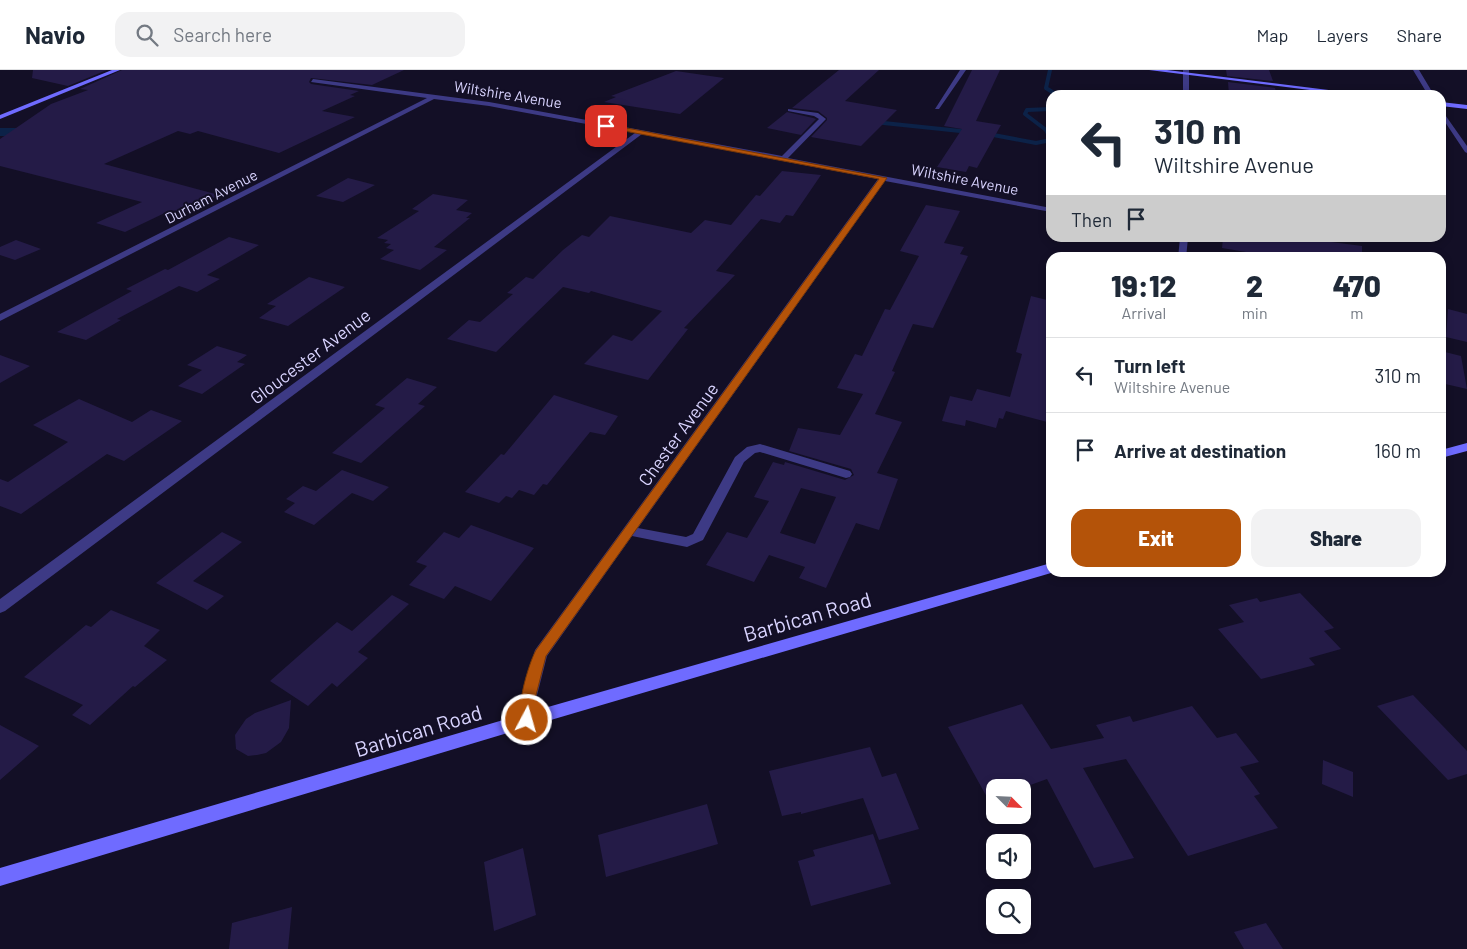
<!DOCTYPE html>
<style>
body{margin:0;font-family:Barlow,sans-serif;background:#f2f2f3;color:#1f2937;height:100vh;display:flex;flex-direction:column;font-size:19px;white-space:nowrap}
*{box-sizing:border-box;margin:0}
p{font-size:16px;color:#747a83}
.icon{flex:none;width:28px;height:28px;fill:none;stroke:currentColor;stroke-width:2;stroke-linecap:round;stroke-linejoin:round}
.map{position:relative;flex:1;overflow:hidden}
.side{position:absolute;left:1046px;top:182px;width:400px;height:325px;display:flex;flex-direction:column;background:#fff;border-radius:15px;box-shadow:0 2px 8px #0003}
.side>*{flex:none}
.hud{position:absolute;left:1046px;top:20px;width:400px;height:152px;border-radius:15px;box-shadow:0 2px 8px #0003;background:#fff;color:#1f2937;overflow:hidden}
.needle{width:32px;rotate:114deg}
.buttons{position:absolute;left:986px;top:709px;display:grid;gap:10px}
.buttons a{display:grid;place-items:center;width:45px;height:45px;border-radius:10px;background:#fff;box-shadow:0 2px 8px #0003;font-size:25px}
.pin{position:absolute;display:grid;place-items:center;width:42px;height:42px;color:#fff;margin:-21px;border-radius:10px;box-shadow:0 2px 8px #0006}
.me{position:absolute;width:55px;margin:-28px;rotate:6deg;stroke-linejoin:round;filter:drop-shadow(0 0 4px #0008)}
.turn{display:flex;align-items:center;gap:18px;height:105px;padding:0 25px;font-size:22px}
.turn .icon{width:65px;height:65px;stroke-width:2.5}
.turn b{display:block;font-size:35px;line-height:42px}
.then{display:flex;align-items:center;height:48px;padding:0 25px;background:#0003;gap:10px;font-size:19px}
.eta{display:flex;justify-content:space-evenly;align-items:center;height:85px;text-align:center}
.eta b{font-size:30px;font-weight:800;line-height:35px}
.cta{display:flex;gap:10px;margin-top:auto;padding:10px 25px}
.cta a{flex:1;height:58px;border-radius:15px;background:#b45309;color:#fff;font-size:20px;font-weight:800;line-height:58px;text-align:center}
.cta a+a{background:#f2f2f3;color:#1f2937}
ul{padding:0;list-style:none}
li{display:flex;align-items:center;gap:15px;height:75px;padding:0 25px;border-top:1px solid #e0e1e3}
li div{flex:1}
li b{display:block;font-size:19px}
li em{font-style:normal}
header{display:flex;align-items:center;gap:30px;box-sizing:border-box;height:70px;padding:0 25px;background:#fff;border-bottom:1px solid #e0e1e3}
header strong{font-size:24px}
nav{display:flex;gap:28px;margin-inline-start:auto;font-size:18px}
.search{width:350px;height:45px;background:#f2f2f3;display:flex;align-items:center;gap:12px;box-sizing:border-box;padding:0 18px;border-radius:15px;color:#747a83;font-size:19px}
.map>svg:first-child{display:block}
.lines{fill:none;stroke-linecap:round;stroke-linejoin:round}
.stream{stroke:#0c2248;stroke-width:4}
.canal{fill:#0c2248;fill-rule:evenodd}
.building{fill:#241b47;fill-rule:evenodd}
.street{fill:#3d3a85;fill-rule:evenodd}
.secondary{fill:#6f6bff;fill-rule:evenodd}
.route{fill:#b45309;stroke:#753606}
.labels{text-anchor:middle;dominant-baseline:central;stroke-width:4;stroke-linejoin:round;paint-order:stroke}
.far-street-label{font-size:15px;fill:#d9d4ff;stroke:#130f26}
.street-label{font-size:18px;fill:#d9d4ff;stroke:#130f26}
.near-street-label{font-size:21px;fill:#d9d4ff;stroke:#130f26}
</style>
<header>
<strong>Navio</strong>
<div class="search"><svg class="icon" aria-label="search" viewBox="0 0 24 24"><circle cx="10" cy="10" r="6"/><path d="M15 15l6 6"/></svg>Search here</div>
<nav><a>Map</a><a>Layers</a><a>Share</a></nav>
</header>
<div class="map">
<svg width="1467" height="879" viewBox="0 0 1467 879">
<rect width="100%" height="100%" fill="#130f26"/>
<g class="lines">
<path class="stream" d="M1050 0 1046 18 1057 25
M1051 39 1027 40 1025 44 1046 60 1051 69
M874 52 970 62
M988 64 1036 73 1051 70"/>
<path class="canal" d="M0 58H43L49 62 43 66H0Z"/>
</g>
<path class="building" d="M33 0H107L68 16 32 8Z
M122 0H404L372 15 311 8 309 12 311 14 359 21 350 25 355 26 322 41 355 47 279 83 198 61 190 64 178 61 104 94 219 125 184 143 171 140 125 162 96 153 142 132 0 96V69L51 34 88 20 80 19Z
M839 0H879L845 31 897 40 861 76 811 67 827 50V48L818 41 792 38Z
M972 0H1000L976 51 1001 55 977 98 969 96 966 102 937 97 962 59 944 56Z
M1226 0H1269L1273 11 1227 6Z
M676 1 724 8 680 44 604 32 616 27 611 26Z
M1228 12 1275 18 1277 25H1229Z
M787 42 813 48 816 49 801 65 767 58Z
M782 101 821 105 793 146 786 145 780 153 761 149 716 201 735 205 684 258 688 259 648 310 584 294 613 265 632 271 662 241 591 221 589 223 563 217 496 282 447 269 469 250 480 252 513 224 507 223 526 207 533 209 563 180 582 165 589 167 610 146 691 163 705 150 731 155 756 125 760 126Z
M348 108 375 115 343 132 316 126Z
M433 124 468 130 456 140 472 143 466 148H470L434 177 447 180 420 200 380 189 394 180 386 178 391 174 384 173 388 170 377 168 419 141 412 139Z
M926 135 960 141 944 173 964 177 960 184 968 186 933 258 913 254 895 294 892 301 895 302 875 344 902 352 877 403 898 409 879 460 856 453 826 518 799 508 805 497 769 485 754 512 706 495 727 462 747 468 769 431 754 427 773 392 784 395 785 392 845 410 854 405 851 399 789 381 798 358 840 365 863 324 837 318 855 284 862 286 885 239 890 240 919 186 900 181ZM801 418 836 427 815 474 780 463Z
M229 167 259 175 207 205 220 209 197 222 179 216 117 249 121 250 86 270 57 262 132 221 126 219 165 199 168 200Z
M1223 168H1301L1362 176V188H1282L1222 178Z
M16 170 41 179 15 190 0 185V177Z
M309 207 345 217 288 256 259 248 276 236 267 234Z
M1031 226 1051 231V353L1006 341 1003 349 999 348 996 358 966 350 965 356 942 351 950 326 972 331 977 319 1010 327 1022 284 1016 282Z
M1448 239 1467 244V272L1446 267Z
M217 276 247 285 237 292 245 294 202 324 178 316 202 300 187 295Z
M1441 281 1461 286 1467 319 1441 313Z
M0 285 30 296 0 313Z
M407 308 437 317 418 334 425 336 361 393 332 383 385 338 375 335Z
M554 325 618 346 605 365 590 362 547 415 543 414 534 425 519 420 512 428 506 426 499 433 465 422 501 384 504 385Z
M79 329 132 352 151 340 182 351 124 391 107 384 21 444 0 436V409L8 412 68 372 33 355Z
M342 400 389 417 373 431 352 423 314 455 284 442 295 433 286 429 303 416 316 421Z
M471 455 534 478 491 531 455 516 444 529 409 515 427 496 416 492 444 462 459 468Z
M222 462 242 472 193 511 224 526 207 540 156 513Z
M1300 523 1334 558 1324 561 1341 579 1309 588 1315 595 1261 609 1218 559 1244 552 1229 535 1257 528 1260 532Z
M392 525 409 534 358 582 368 588 337 617 332 613 308 636 270 611 337 552 352 561Z
M111 540 160 560 144 576 167 590 135 617 133 616 90 655 72 645 83 635 24 607 86 555 91 557Z
M1413 625 1467 681V704L1448 710 1377 636Z
M291 630 289 658 281 672 266 683 257 685 248 686 236 679 235 665 246 649 255 643Z
M1022 634 1051 679 1104 668 1096 655 1130 646 1133 652 1192 636 1217 668 1236 663 1259 692 1240 697 1260 724 1254 726 1278 758 1188 786 1126 689 1083 698 1134 788 1094 798 1047 709 1022 718H995V727L988 729 948 657Z
M0 655 39 676 0 710Z
M870 677 882 707 896 703 919 759 879 770 863 728 801 744V742L782 746 769 701Z
M1323 690 1353 702V727L1322 714Z
M707 734 718 774 606 807 598 765Z
M873 764 891 814 811 836 798 791 815 786 813 780Z
M523 778 536 845 494 861 484 792Z
M292 837 288 879H229L232 853Z
M1266 853 1283 879H1244L1234 862Z"/>
<g class="lines">
<path class="street" d="M960 0H966L939 39H935Z
M1183 0H1189V25H1183Z
M1413 0H1419L1434 25H1428Z
M313 9 489 32 782 86 819 49 814 46 788 41V39L818 43 826 49 788 88 1051 138V142L885 111 638 458 686 467 693 464 735 387 747 377 760 374 850 401 852 404 850 407 846 408 760 382 755 383 744 392 703 470 687 477 632 466 547 586 534 637 535 650 533 655 527 657 521 655 518 637 535 580 878 109 642 64 5 541 0 543V529L635 63 489 36 434 29 0 251V244L427 28 311 12Z
M1441 39 1467 76V83L1465 82 1441 46Z
M1180 168H1188L1186 188H1178Z"/>
<path class="secondary" d="M112 0H120L0 49V45Z
M1149 0H1167L1369 25H1350Z
M1441 32 1467 35V39L1441 36Z
M1467 373V381L1441 388V380Z
M1051 493V502H1053L1051 503 527 657 0 816V798L527 643Z"/>
</g>
<path class="route" d="M606 54 887 108 546 586 533 637 532 654 527 656 522 654C515 640 528 595 536 580L879 109 603 57Z"/>
<g class="labels">
<g class="far-street-label">
<text transform="translate(508 24) rotate(9)">Wiltshire Avenue</text>
<text transform="translate(965 109) rotate(11)">Wiltshire Avenue</text>
<text transform="translate(211 126) rotate(-27)">Durham Avenue</text>
</g>
<g class="street-label">
<text transform="translate(310 286) rotate(-37)">Gloucester Avenue</text>
<text transform="translate(678 364) rotate(-54)">Chester Avenue</text>
</g>
<g class="near-street-label">
<text transform="translate(807 546) rotate(-16)">Barbican Road</text>
<text transform="translate(418 660) rotate(-17)">Barbican Road</text>
</g>
</g>
</svg>
<div class="buttons">
<a><svg class="needle" viewBox="-14 -14 28 28"><path d="M0-13l5 13h-10z" fill="#e53935"/><path d="M0 13l5-13h-10z" fill="#747a83"/></svg></a>
<a><svg class="icon" aria-label="sound" viewBox="0 0 24 24"><path d="M4 9h4l5-4v14l-5-4H4zM17 9q2 3 0 6"/></svg></a>
<a><svg class="icon" aria-label="search" viewBox="0 0 24 24"><circle cx="10" cy="10" r="6"/><path d="M15 15l6 6"/></svg></a>
</div>
<div class="pin" style="left:606px;top:56px;background:#d93025"><svg class="icon" aria-label="arrive" viewBox="0 0 24 24"><path d="M6 21V4h12l-3 4 3 4H6"/></svg></div>
<svg class="me" style="left:527px;top:650px" viewBox="-20 -20 40 40"><circle r="17" fill="#b45309" stroke="#fff" stroke-width="3"/><path d="M0-11L8 9 0 5-8 9z" fill="#fff"/></svg>
<div class="hud">
<div class="turn"><svg class="icon" aria-label="left" viewBox="0 0 24 24"><path d="M17 20v-9H6M10 6l-5 5 5 5"/></svg><div><b>310 m</b>Wiltshire Avenue</div></div>
<div class="then">Then<svg class="icon" aria-label="arrive" viewBox="0 0 24 24"><path d="M6 21V4h12l-3 4 3 4H6"/></svg></div>
</div>
<section class="side">
<div class="eta">
<div><b>19:12</b><p>Arrival</p></div>
<div><b>2</b><p>min</p></div>
<div><b>470</b><p>m</p></div>
</div>
<ul>
<li><svg class="icon" aria-label="left" viewBox="0 0 24 24"><path d="M17 20v-9H6M10 6l-5 5 5 5"/></svg><div><b>Turn left</b><p>Wiltshire Avenue</p></div><em>310 m</em></li>
<li><svg class="icon" aria-label="arrive" viewBox="0 0 24 24"><path d="M6 21V4h12l-3 4 3 4H6"/></svg><div><b>Arrive at destination</b></div><em>160 m</em></li>
</ul>
<div class="cta"><a>Exit</a><a>Share</a></div>
</section>
</div>
